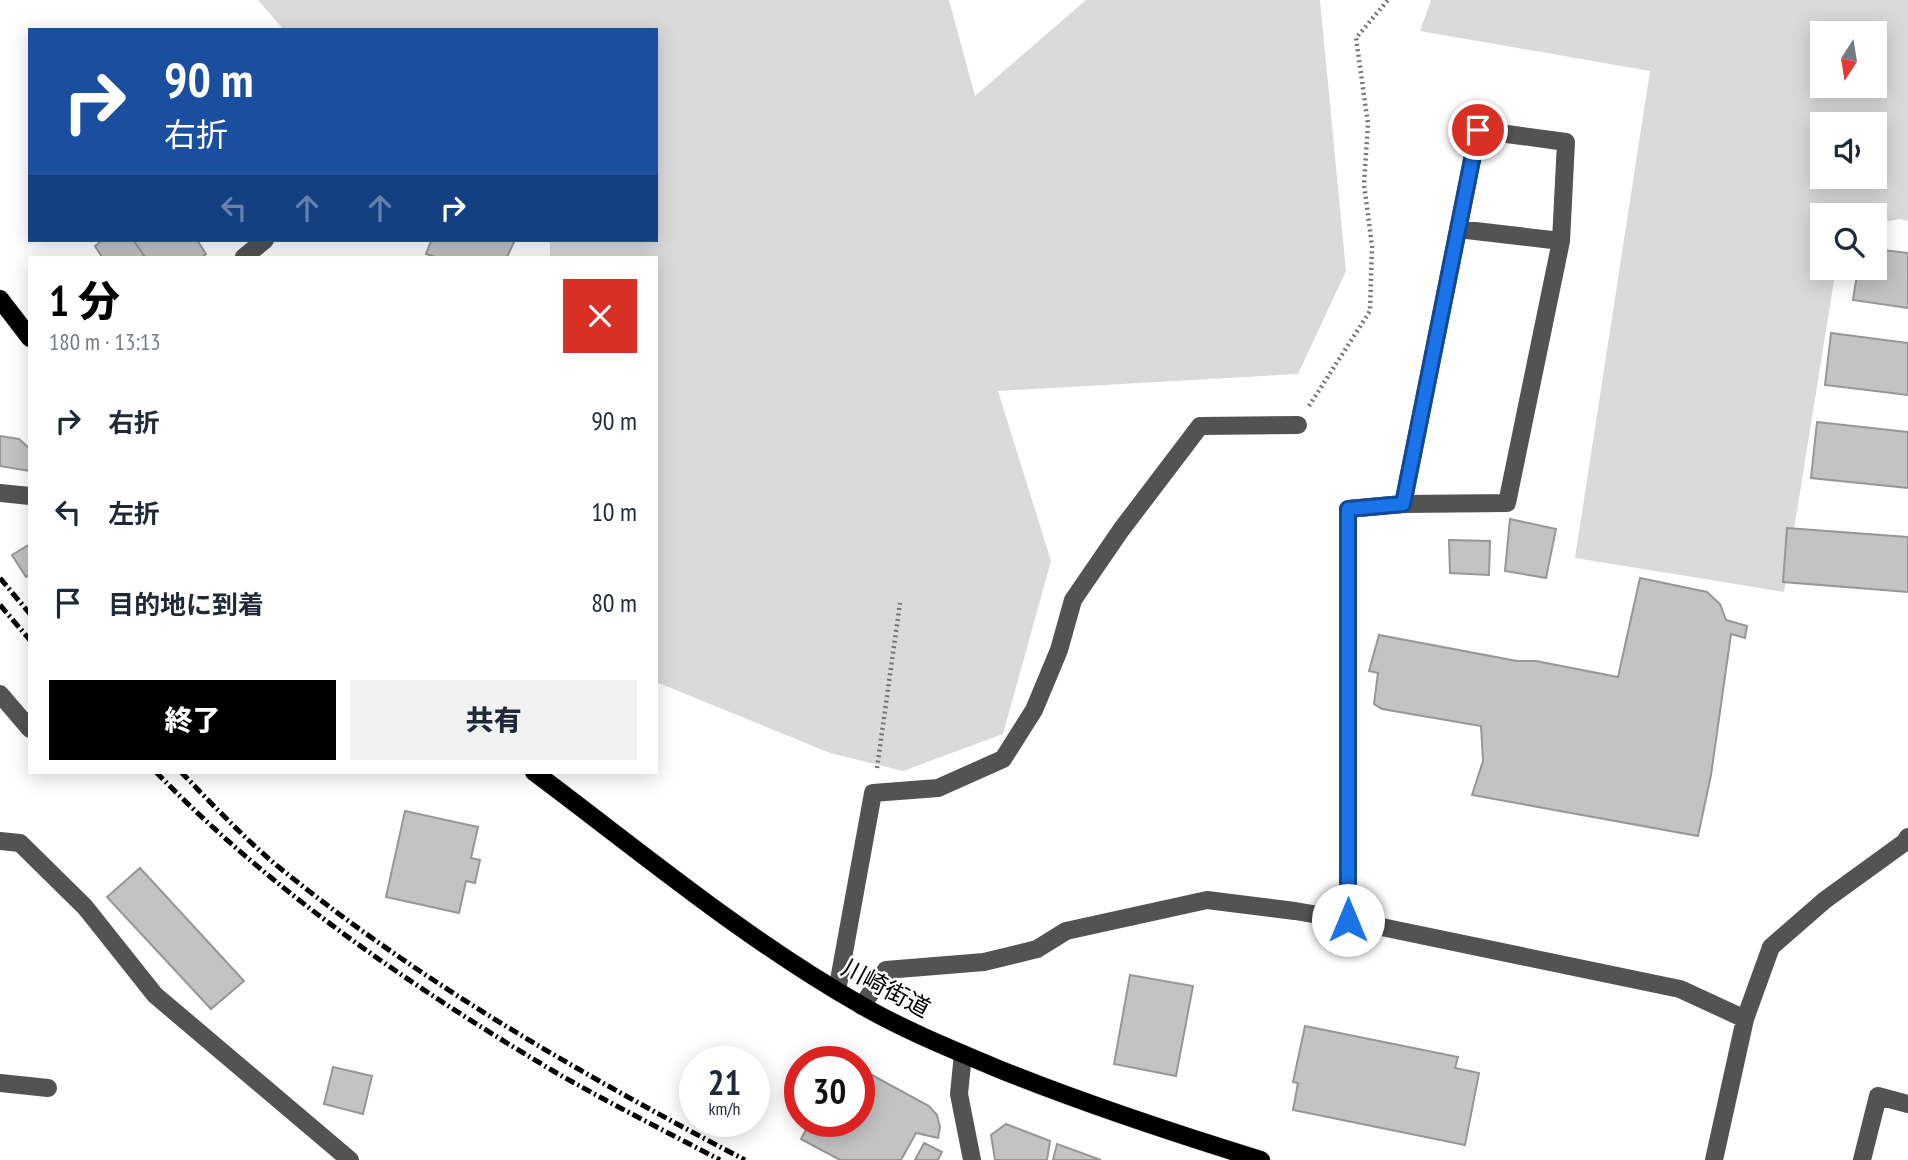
<!DOCTYPE html>
<html lang="ja">
<meta charset="utf-8">
<style>
body{margin:0;font-family:"PT Sans Narrow","Noto Sans JP",sans-serif;background:#f2f2f3;color:#1f2937;height:100vh;display:flex;flex-direction:column;font-size:26px;white-space:nowrap}
*{box-sizing:border-box;margin:0}
p{font-size:23px;color:#747a83}
.icon{flex:none;width:38px;height:38px;fill:none;stroke:currentColor;stroke-width:2;stroke-linecap:round;stroke-linejoin:round}
.map{position:relative;flex:1;overflow:hidden}
.panel{position:absolute;left:28px;top:256px;width:630px;height:518px;display:flex;flex-direction:column;background:#fff;border-radius:0px;box-shadow:0 4px 18px #0003}
.panel>*{flex:none}
.guide{position:absolute;left:28px;top:28px;width:630px;height:214px;border-radius:0px;box-shadow:0 4px 18px #0003;background:#1a4fa0;color:#fff;overflow:hidden}
.needle{width:46px;rotate:192deg}
.controls{position:absolute;left:1810px;top:21px;display:grid;gap:14px}
.controls a{display:grid;place-items:center;width:77px;height:77px;border-radius:0px;background:#fff;box-shadow:0 4px 18px #0003;font-size:35px}
.speed{position:absolute;left:679px;top:1046px;display:flex;gap:14px;font-size:35px;font-weight:700;text-align:center}
.speed>*{display:grid;place-content:center;width:91px;height:91px;border-radius:50%;background:#fff;box-shadow:0 4px 18px #0003;line-height:1}
.speed small{font-size:18px;font-weight:400}
.speed .limit{border:10px solid #d22;background:#fff;color:#111}
.pin{position:absolute;display:grid;place-items:center;width:60px;height:60px;color:#fff;margin:-30px;border:4px solid #fff;border-radius:50%;box-shadow:0 2px 7px #0007}
.me{position:absolute;width:77px;margin:-38px;rotate:0deg;stroke-linejoin:round;filter:drop-shadow(0 0 5px #0008)}
.turn{display:flex;align-items:center;gap:24px;height:147px;padding:0 21px;font-size:32px}
.turn .icon{width:91px;height:91px;stroke-width:2.5}
.turn b{display:block;font-size:49px;line-height:60px}
.lanes{display:flex;align-items:center;height:66px;padding:0 21px;background:#0003;justify-content:center;gap:35px;direction:ltr}
.lanes .off{opacity:.35}
.round{display:grid;place-items:center;flex:none;width:74px;height:74px;border-radius:0px;background:#f2f2f3}
.head{display:flex;align-items:center;justify-content:space-between;height:119px;padding:0 21px}
h1{font-size:42px;font-weight:800;line-height:52px;color:#000}
.action{display:flex;gap:14px;margin-top:auto;padding:14px 21px}
.action a{flex:1;height:80px;border-radius:0px;background:#000;color:#fff;font-size:28px;font-weight:800;line-height:80px;text-align:center}
.action a+a{background:#f2f2f3;color:#1f2937}
ul{padding:0;list-style:none}
li{display:flex;align-items:center;gap:21px;height:91px;padding:0 21px}
li div{flex:1}
li b{display:block;font-size:26px}
li em{font-style:normal}
.map>svg:first-child{display:block}
.green{fill:#dadada;fill-rule:evenodd}
.building{fill:#c3c3c3;stroke:#979797;stroke-width:2}
.lines{fill:none;stroke-linecap:round;stroke-linejoin:round}
.major-casing{stroke:#dbdbdb;stroke-width:19}
.path{stroke:#757575;stroke-width:4.5;stroke-dasharray:2 3.5;stroke-linecap:butt}
.minor{stroke:#535353;stroke-width:18}
.major{stroke:#000;stroke-width:18}
.rail{stroke:#000;stroke-width:5;stroke-dasharray:10 3.5 2 3.5;stroke-linecap:butt}
.route-casing{stroke:#114b97;stroke-width:18}
.route{stroke:#1a73e8;stroke-width:12}
.labels{text-anchor:middle;dominant-baseline:central;stroke-width:5;stroke-linejoin:round;paint-order:stroke}
.street-label{font-size:24px;fill:#000;stroke:#fff}
</style>
<div class="map">
<svg width="1908" height="1160" viewBox="0 0 1908 1160">
<rect width="100%" height="100%" fill="#fff"/>
<path class="green" d="M258 0H949L975 96 1086 0H1320L1346 271 1298 374 998 391 1051 561 1003 734 903 771 830 753 656 682V257H550V240H656V30H284Z
M1431 0H1908V221L1899 219 1874 224V215H1822V268H1836L1784 592 1575 558 1650 71 1420 31ZM1822 33H1874V86H1822ZM1822 124H1874V177H1822Z"/>
<path class="building" d="M103 240H137L134 241 145 257H102L95 246Z
M137 240H197L206 254 202 257H145L134 241Z
M428 240H515L507 257H435L426 254 431 241Z
M1874 249 1908 253V308L1853 300 1858 268H1874Z
M1831 333 1908 343V395L1825 385Z
M1817 422 1908 432V488L1811 478Z
M0 436 19 439 30 449V471L0 466Z
M1510 519 1556 529 1546 578 1505 571Z
M1787 528 1908 537V592L1783 582Z
M1449 540 1490 541 1489 575 1450 573Z
M30 544V575L26 577 12 555Z
M1640 578 1707 592 1720 604 1726 620 1747 626 1745 638 1731 634 1711 775 1698 836 1472 795 1483 761 1481 726 1382 709 1374 704 1378 673 1369 671 1379 635 1517 661H1536L1618 677Z
M405 811 478 827 471 858 480 860 475 883 466 881 459 913 386 897Z
M140 868 244 981 211 1009 107 897Z
M1130 975 1193 986 1176 1076 1114 1064Z
M1305 1026 1458 1057 1455 1068 1479 1073 1465 1145 1293 1110 1298 1083 1293 1082Z
M333 1067 372 1076 363 1114 324 1104Z
M859 1068 929 1106 937 1115 940 1127 938 1138 916 1133 901 1160H840L801 1139 810 1122H859Z
M1006 1124 1050 1141 1047 1160H995L991 1135Z
M924 1143 942 1152 938 1160H915Z
M1057 1144 1101 1160H1053Z"/>
<g class="lines">
<defs>
<path id="major" d="M0 299 30 338
M534 772C641 852 745 939 861 1005 906 1031 954 1050 1001 1070 1086 1104 1173 1133 1261 1160"/>
</defs>
<use href="#major" class="major-casing"/>
<path class="path" d="M1309 406 1370 311 1372 246 1364 184 1368 124 1356 38 1388 0
M877 768 900 603"/>
<path class="minor" d="M1458 229 1561 241
M244 257 265 240
M0 493 30 496
M0 694 30 729
M0 841 20 843 85 907 155 995 350 1160
M1348 920V509L1403 504 1507 503 1561 241 1566 142 1478 130 1403 504
M837 991 873 793 938 788 1003 759 1034 710 1059 650 1073 600 1121 530 1200 426 1298 425
M862 1006 886 970 984 962 1037 949 1066 931 1207 900 1295 911 1348 920 1680 989 1745 1019
M963 1054 959 1094 972 1160
M0 1083 48 1088
M1714 1160 1745 1019 1771 947 1825 900 1905 842 1908 837
M1862 1160 1878 1096 1908 1104"/>
<use href="#major" class="major"/>
<path class="rail" d="M0 578 30 614
M0 605 30 640
M156 772C272 892 412 987 555 1072 609 1103 665 1131 720 1160
M181 772C211 803 242 836 275 864 419 982 581 1074 745 1160"/>
</g>
<g class="lines">
<defs>
<path id="route" d="M1348 920V509L1403 504 1478 130"/>
</defs>
<use href="#route" class="route-casing"/>
<use href="#route" class="route"/>
</g>
<g class="labels">
<g class="street-label">
<text transform="translate(886 988) rotate(28)">川崎街道</text>
</g>
</g>
</svg>
<div class="controls">
<a><svg class="needle" viewBox="-14 -14 28 28"><path d="M0-13l5 13h-10z" fill="#e53935"/><path d="M0 13l5-13h-10z" fill="#747a83"/></svg></a>
<a><svg class="icon" aria-label="sound" viewBox="0 0 24 24"><path d="M4 9h4l5-4v14l-5-4H4zM17 9q2 3 0 6"/></svg></a>
<a><svg class="icon" aria-label="search" viewBox="0 0 24 24"><circle cx="10" cy="10" r="6"/><path d="M15 15l6 6"/></svg></a>
</div>
<div class="speed"><div>21<small>km/h</small></div><div class="limit">30</div></div>
<div class="pin" style="left:1478px;top:130px;background:#d93025"><svg class="icon" aria-label="arrive" viewBox="0 0 24 24"><path d="M6 21V4h12l-3 4 3 4H6"/></svg></div>
<svg class="me" style="left:1348px;top:920px" viewBox="-20 -20 40 40"><circle r="19" fill="#fff"/><path d="M0-13L10 11 0 6-10 11z" fill="#1a73e8"/></svg>
<div class="guide">
<div class="turn"><svg class="icon" aria-label="right" viewBox="0 0 24 24"><path d="M7 20v-9h11M14 6l5 5-5 5"/></svg><div><b>90 m</b>右折</div></div>
<div class="lanes"><svg class="icon off" aria-label="left" viewBox="0 0 24 24"><path d="M17 20v-9H6M10 6l-5 5 5 5"/></svg><svg class="icon off" aria-label="ahead" viewBox="0 0 24 24"><path d="M12 20V5M6 11l6-6 6 6"/></svg><svg class="icon off" aria-label="ahead" viewBox="0 0 24 24"><path d="M12 20V5M6 11l6-6 6 6"/></svg><svg class="icon" aria-label="right" viewBox="0 0 24 24"><path d="M7 20v-9h11M14 6l5 5-5 5"/></svg></div>
</div>
<section class="panel">
<div class="head"><div><h1>1 分</h1><p>180 m · 13:13</p></div><a class="round" style="background:#d93025;color:#fff"><svg class="icon" aria-label="close" viewBox="0 0 24 24"><path d="M6 6l12 12M18 6L6 18"/></svg></a></div>
<ul>
<li><svg class="icon" aria-label="right" viewBox="0 0 24 24"><path d="M7 20v-9h11M14 6l5 5-5 5"/></svg><div><b>右折</b></div><em>90 m</em></li>
<li><svg class="icon" aria-label="left" viewBox="0 0 24 24"><path d="M17 20v-9H6M10 6l-5 5 5 5"/></svg><div><b>左折</b></div><em>10 m</em></li>
<li><svg class="icon" aria-label="arrive" viewBox="0 0 24 24"><path d="M6 21V4h12l-3 4 3 4H6"/></svg><div><b>目的地に到着</b></div><em>80 m</em></li>
</ul>
<div class="action"><a>終了</a><a>共有</a></div>
</section>
</div>
